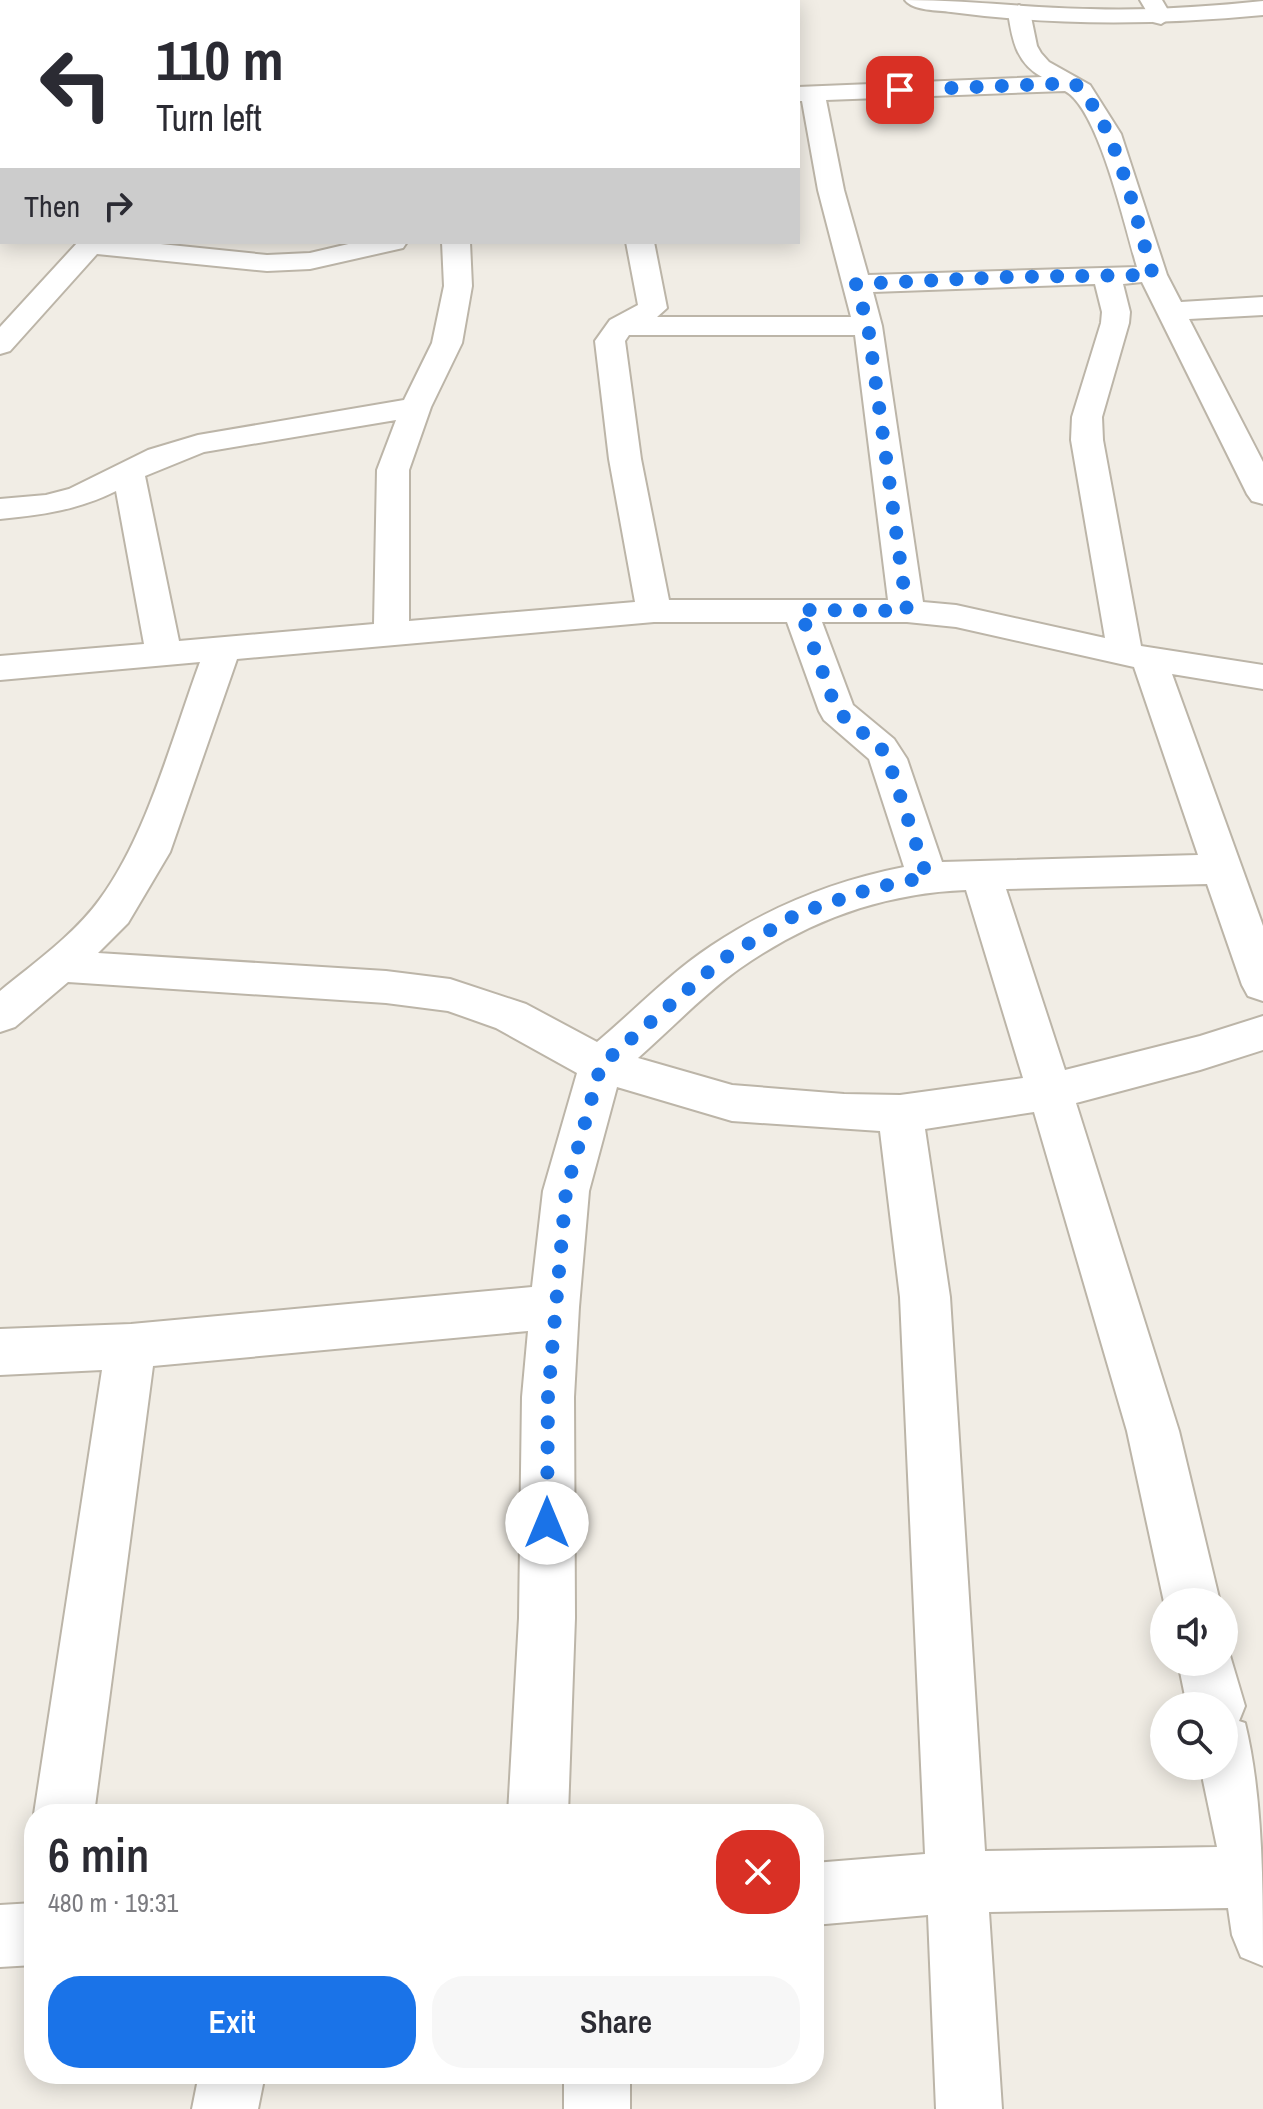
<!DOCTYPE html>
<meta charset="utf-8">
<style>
body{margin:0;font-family:"Archivo Narrow",sans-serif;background:#f7f7f7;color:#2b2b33;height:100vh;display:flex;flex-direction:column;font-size:30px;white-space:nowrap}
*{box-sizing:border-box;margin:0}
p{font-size:26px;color:#7c7c81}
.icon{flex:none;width:44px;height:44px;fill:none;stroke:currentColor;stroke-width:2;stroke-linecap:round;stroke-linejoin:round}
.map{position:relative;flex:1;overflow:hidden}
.side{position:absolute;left:24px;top:1804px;width:800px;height:280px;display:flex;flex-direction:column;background:#fff;border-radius:32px;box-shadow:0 4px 20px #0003}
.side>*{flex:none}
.top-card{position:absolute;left:0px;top:0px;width:800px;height:244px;box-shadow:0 4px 20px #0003;background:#fff;color:#2b2b33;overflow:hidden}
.fabs{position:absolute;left:1150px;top:1588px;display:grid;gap:16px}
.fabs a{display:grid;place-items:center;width:88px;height:88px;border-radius:50%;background:#fff;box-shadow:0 4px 20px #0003;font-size:40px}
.pin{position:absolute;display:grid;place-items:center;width:68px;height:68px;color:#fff;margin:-34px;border-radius:16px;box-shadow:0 4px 12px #0006}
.me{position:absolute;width:88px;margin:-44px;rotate:0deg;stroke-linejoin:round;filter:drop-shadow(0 0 6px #0008)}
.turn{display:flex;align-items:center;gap:28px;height:168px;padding:0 24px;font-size:36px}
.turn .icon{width:104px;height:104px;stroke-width:2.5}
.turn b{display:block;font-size:56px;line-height:68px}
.then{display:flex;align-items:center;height:76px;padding:0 24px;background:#0003;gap:16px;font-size:30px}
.round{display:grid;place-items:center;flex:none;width:84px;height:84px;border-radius:32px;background:#f7f7f7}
.head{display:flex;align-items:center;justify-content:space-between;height:136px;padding:0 24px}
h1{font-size:48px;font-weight:600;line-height:60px}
.action{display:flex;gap:16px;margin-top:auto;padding:16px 24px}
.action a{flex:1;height:92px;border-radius:32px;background:#1a73e8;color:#fff;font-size:32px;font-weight:600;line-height:92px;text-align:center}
.action a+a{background:#f7f7f7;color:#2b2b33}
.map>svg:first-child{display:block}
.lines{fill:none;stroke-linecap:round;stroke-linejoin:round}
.minor-casing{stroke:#bcb5a8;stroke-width:4}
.tertiary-casing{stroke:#bcb5a8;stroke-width:4}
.minor{fill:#fff;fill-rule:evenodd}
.tertiary{fill:#fff;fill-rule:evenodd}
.route{stroke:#1a73e8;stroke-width:14;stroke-dasharray:0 25.2}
</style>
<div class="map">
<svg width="1263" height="2109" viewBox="0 0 1263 2109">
<rect width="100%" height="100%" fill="#f1ede5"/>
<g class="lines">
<defs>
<path id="minor" d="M195 0H217V2H195Z
M1140 0H1162L1172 17 1161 24 1153 22Z
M1019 5 1030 12 1037 46 1041 53 1049 62 1090 85 1121 134 1167 275 1181 302 1263 297V315L1189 319 1263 462V504L1252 501 1247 494 1142 282 1123 284 1130 312 1129 323 1102 417 1103 440 1141 646 1263 665V689L1172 674 1263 926V1001L1248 996 1242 985 1207 884 1006 889 1065 1070 1200 1036 1263 1016V1050L1200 1070 1076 1103 1179 1431 1220 1602H1164L1127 1431 1034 1112 925 1129 950 1297 985 1851 1217 1847 1200 1766H1224V1706H1187L1178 1662H1224L1226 1642 1245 1706 1239 1721 1245 1723C1263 1796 1263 1888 1263 1966L1241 1957 1232 1935 1228 1908 989 1912 1002 2109H936L928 1915 814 1925V1863L925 1854 900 1297 880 1131 732 1121 617 1087 589 1191 579 1307 574 1397 575 1618 568 1814H508L519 1618 522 1397 528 1331 153 1366 94 1814H34L102 1370 0 1375V1329L131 1324 532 1287 543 1191 577 1073 496 1028 448 1011 386 1003 68 982 15 1027 0 1032V991C34 963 74 935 100 899 147 835 172 738 200 662L0 680V656L144 644 116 491C78 510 42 515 0 519V499L46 495 69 489 148 450 198 435 404 400 432 343 444 286 442 242H470L472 286 462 343 431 407 409 470V621L635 602 609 459 595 341 610 320 638 305 626 242H654L667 308 657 317H851L818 190 802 101H798V87L1042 77C1016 63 1012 39 1008 12ZM1065 91C1099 109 1125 228 1137 267L868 275 844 190 826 100ZM1095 284 1102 312 1101 323 1072 417 1071 440 1105 638 956 605 923 602 882 326 873 292ZM629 335H855L888 600H669L641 459 625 341ZM396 420 377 470 374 624 179 641 145 476 204 452ZM654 622H787L819 711 824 720 869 759 904 867C833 881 771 906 711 946 670 973 634 1011 597 1042L526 1004 450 979 386 971 98 953 128 923 170 852 237 659ZM822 622H907L956 627 1134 667 1198 855 942 862 907 759 894 739 853 705ZM966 890 1023 1078 900 1095 844 1094 732 1085 638 1058C671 1029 703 995 739 969 807 921 883 893 966 890Z
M78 242H141L267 255 310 253 357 242H407L403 248 310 269 267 271 97 254 10 351 0 354V327Z
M34 1903V1965L0 1967V1905Z
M199 2074H265L258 2109H192Z
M564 2074H630V2109H564Z"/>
<path id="tertiary" d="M905 0C967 0 1028 8 1090 9 1148 11 1205 7 1263 1V15C1159 25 1055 26 951 12 938 10 913 11 905 0Z"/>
</defs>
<use href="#minor" class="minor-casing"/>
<use href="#tertiary" class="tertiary-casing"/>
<use href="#minor" class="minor"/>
<use href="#tertiary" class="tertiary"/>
</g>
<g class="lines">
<path class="route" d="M547 1523 548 1397 566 1191 601 1065 723 959 797 914 873 888 927 877 888 759 881 748 837 711 800 610 907 611 868 326 856 284 1006 277 1153 275C1136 220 1116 120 1074 83L900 90"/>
</g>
</svg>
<div class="fabs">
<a><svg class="icon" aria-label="sound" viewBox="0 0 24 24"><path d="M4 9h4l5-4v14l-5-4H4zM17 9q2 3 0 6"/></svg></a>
<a><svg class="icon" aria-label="search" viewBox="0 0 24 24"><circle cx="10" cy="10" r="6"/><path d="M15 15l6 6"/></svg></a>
</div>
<div class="pin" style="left:900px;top:90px;background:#d93025"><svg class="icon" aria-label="arrive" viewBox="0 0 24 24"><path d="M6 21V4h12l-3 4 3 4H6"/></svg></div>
<svg class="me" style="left:547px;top:1523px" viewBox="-20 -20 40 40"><circle r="19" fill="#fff"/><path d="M0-13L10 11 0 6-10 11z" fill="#1a73e8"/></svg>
<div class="top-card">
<div class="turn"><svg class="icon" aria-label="left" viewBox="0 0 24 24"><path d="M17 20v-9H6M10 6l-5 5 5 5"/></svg><div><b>110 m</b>Turn left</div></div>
<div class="then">Then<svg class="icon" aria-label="right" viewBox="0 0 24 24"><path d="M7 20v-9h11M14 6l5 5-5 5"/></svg></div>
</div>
<section class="side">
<div class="head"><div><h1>6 min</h1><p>480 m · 19:31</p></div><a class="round" style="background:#d93025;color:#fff"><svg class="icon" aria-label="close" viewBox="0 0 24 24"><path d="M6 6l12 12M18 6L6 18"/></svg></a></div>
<div class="action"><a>Exit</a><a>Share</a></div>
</section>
</div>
